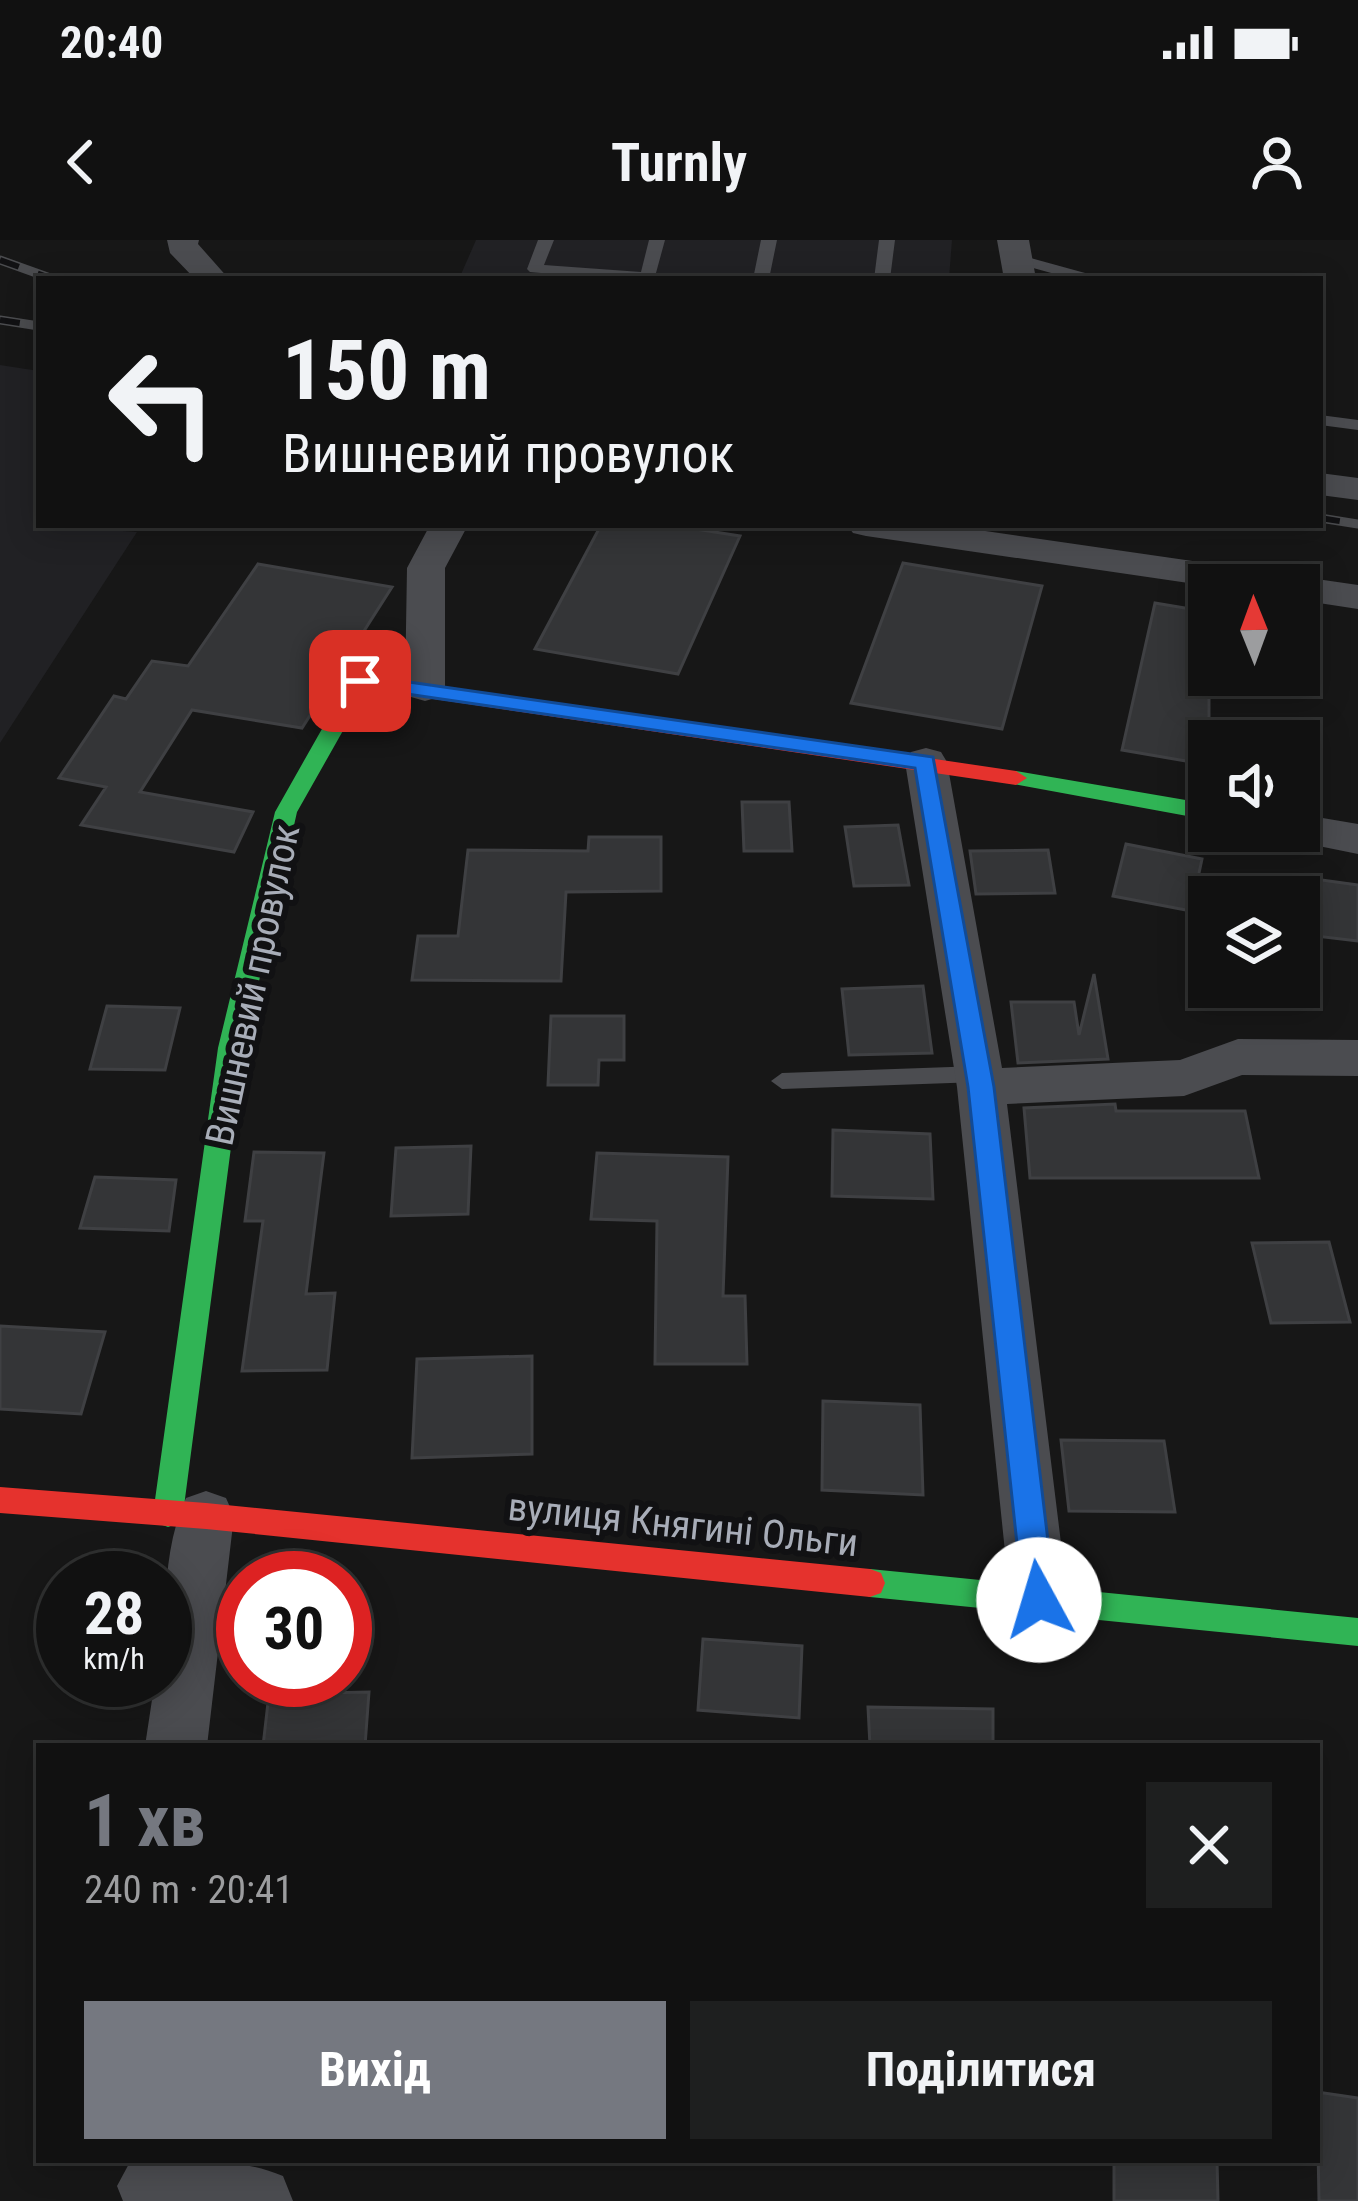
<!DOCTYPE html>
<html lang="uk">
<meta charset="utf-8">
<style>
body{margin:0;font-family:"Roboto Condensed",sans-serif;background:#1e1f1f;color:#f1f3f6;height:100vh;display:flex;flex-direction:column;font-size:45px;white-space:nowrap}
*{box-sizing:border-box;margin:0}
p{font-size:39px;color:#9c9d9f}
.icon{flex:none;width:66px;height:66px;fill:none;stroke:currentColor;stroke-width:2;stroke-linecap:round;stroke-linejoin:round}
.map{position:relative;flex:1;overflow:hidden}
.sheet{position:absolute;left:36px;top:1503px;width:1284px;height:420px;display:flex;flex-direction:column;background:#111;border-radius:0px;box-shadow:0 6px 30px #0003,0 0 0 3px #303131}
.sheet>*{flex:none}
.top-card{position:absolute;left:36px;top:36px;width:1287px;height:252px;border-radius:0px;box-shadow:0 6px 30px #0003,0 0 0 3px #303131;background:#111;color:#f1f3f6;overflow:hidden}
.needle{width:78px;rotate:359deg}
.fabs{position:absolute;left:1188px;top:324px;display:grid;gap:24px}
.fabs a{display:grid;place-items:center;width:132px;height:132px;border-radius:0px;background:#111;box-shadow:0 6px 30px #0003,0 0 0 3px #303131;font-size:60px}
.speed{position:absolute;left:36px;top:1311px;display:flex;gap:24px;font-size:60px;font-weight:700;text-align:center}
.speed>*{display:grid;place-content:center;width:156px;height:156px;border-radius:50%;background:#111;box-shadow:0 6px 30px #0003,0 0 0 3px #303131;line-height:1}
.speed small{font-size:30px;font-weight:400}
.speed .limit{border:18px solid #d22;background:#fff;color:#111}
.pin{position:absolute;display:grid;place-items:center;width:102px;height:102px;color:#fff;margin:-51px;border-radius:24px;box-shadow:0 6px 18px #0006}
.me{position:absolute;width:132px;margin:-66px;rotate:354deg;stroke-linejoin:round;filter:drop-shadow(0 0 9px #0008)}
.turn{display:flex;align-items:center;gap:42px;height:252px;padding:0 48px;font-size:54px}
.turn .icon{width:156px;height:156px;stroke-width:2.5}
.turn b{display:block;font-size:84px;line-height:102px}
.round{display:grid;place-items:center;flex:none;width:126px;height:126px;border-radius:0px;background:#1e1f1f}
.head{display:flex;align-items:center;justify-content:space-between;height:204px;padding:0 48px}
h1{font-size:72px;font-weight:700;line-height:90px;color:#757880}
.primary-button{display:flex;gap:24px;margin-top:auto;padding:24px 48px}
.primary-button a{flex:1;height:138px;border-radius:0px;background:#757880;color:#fff;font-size:48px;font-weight:700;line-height:138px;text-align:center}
.primary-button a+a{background:#1e1f1f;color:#f1f3f6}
.status{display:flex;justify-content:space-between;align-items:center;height:84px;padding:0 60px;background:#111;direction:ltr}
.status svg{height:33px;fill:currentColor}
header{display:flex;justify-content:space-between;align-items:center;height:156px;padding:0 48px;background:#111;font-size:54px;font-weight:700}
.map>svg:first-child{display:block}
.built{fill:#212124}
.building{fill:#343537;stroke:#3f4043;stroke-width:3}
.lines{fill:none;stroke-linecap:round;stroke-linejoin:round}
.lane{fill:#4b4c50;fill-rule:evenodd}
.street{fill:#4b4c50;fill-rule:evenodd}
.fast{fill:#30b455;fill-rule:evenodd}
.jam{fill:#e5322d;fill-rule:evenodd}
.rail-casing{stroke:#4b4c4f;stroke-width:9}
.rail{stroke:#111113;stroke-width:6;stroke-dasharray:20;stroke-linecap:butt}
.route{fill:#1a73e8;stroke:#114b97;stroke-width:3}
.labels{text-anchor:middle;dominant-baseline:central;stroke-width:12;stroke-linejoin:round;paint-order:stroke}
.street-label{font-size:39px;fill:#a8adb8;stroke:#111113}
</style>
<div class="status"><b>20:40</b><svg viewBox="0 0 49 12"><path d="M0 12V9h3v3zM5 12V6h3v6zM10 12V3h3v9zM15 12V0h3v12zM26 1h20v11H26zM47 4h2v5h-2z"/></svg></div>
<header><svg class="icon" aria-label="back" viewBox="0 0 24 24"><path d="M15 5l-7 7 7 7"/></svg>Turnly<svg class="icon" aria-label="person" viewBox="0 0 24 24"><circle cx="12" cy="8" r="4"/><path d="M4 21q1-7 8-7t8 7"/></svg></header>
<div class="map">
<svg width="1358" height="1961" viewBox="0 0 1358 1961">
<rect width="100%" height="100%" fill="#171717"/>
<path class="built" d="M476 0H952L949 39H459Z
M0 125 39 131V208L33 215 39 217V285L137 292 0 503Z"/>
<path class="building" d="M601 285H670L740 296 678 434 535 409Z
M903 323 1042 346 1002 489 851 463Z
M258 324 392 347 302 488 192 470 140 552 253 572 234 612 81 585 106 547 59 538 114 456 126 459 152 421 188 426Z
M1155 363 1209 372V525L1122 510Z
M742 562H789L792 611H744Z
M898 585 909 645 854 646 845 587Z
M589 597H661V651L566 652 561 741 412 740 418 696H458L468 610 588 611Z
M1126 604 1202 619 1191 671 1113 656Z
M1048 610 1055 653 976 654 970 611Z
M1307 638 1358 645V701L1307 695Z
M1094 734 1108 819 1018 823 1011 762H1074L1079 795Z
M923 746 932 813 849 815 842 749Z
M107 766 180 768 165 830 90 829Z
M551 776H624V820H599L598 845H548Z
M1115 864 1116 871H1245L1259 938H1030L1024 868Z
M833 890 930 894 933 959 832 956Z
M471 906 468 974 391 976 396 908Z
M254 912 324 913 306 1054 335 1053 327 1130 242 1131 263 981H245Z
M597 913 728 917 723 1056H745L747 1124H655L657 981 591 979Z
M95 937 176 940 169 991 80 988Z
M1329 1002 1350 1082 1271 1083 1252 1003Z
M0 1086 105 1092 81 1174 0 1169Z
M532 1116V1214L412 1218 417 1119Z
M823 1161 920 1165 923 1255 822 1250Z
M1061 1200 1164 1201 1175 1272 1069 1271Z
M703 1399 802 1406 799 1478 698 1470Z
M369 1452 365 1506H263L269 1454Z
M868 1467 993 1469V1506H870Z
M1317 1852 1358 1858V1961H1319Z
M1114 1920H1217L1218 1961H1114Z"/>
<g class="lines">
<path class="lane" d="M538 0H554L544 25 641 32 649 0H665L656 33 676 39H607L530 32 527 29Z
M761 0H777L769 39H753Z
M879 0H895L890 39H874Z
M1016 14 1096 36 1099 39H1073L1011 22 1008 19Z
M1320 175 1358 180V190L1320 185Z
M979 826 990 834 979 842 782 849 771 841 782 833Z"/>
<path class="street" d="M167 0H199L198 4 229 39H195L170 13Z
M997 0H1029L1036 39H1004Z
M1320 233 1358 238V260L1320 255Z
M430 285H468L445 328V448L439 457 425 461 411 457 405 448 407 328Z
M847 285H944L1358 345V369L1299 360V345L1209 346 866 296 853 293Z
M926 508 941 512 947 522 1002 828 1180 820 1238 799 1358 800V836L1242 835 1184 856 1007 864 1068 1360 1060 1379 1039 1386 1018 1379 1010 1360 957 847 905 522 911 512Z
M1299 574 1358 584V614L1284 599 1279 591H1299Z
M206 1251 226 1258 234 1276 207 1506H145L155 1440H165C165 1382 161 1312 186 1258Z
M131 1920C183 1920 234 1916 283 1936L293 1961H123L117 1946Z"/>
<path class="fast" d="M342 466 353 473 297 572 244 808 183 1274 179 1283 168 1287 157 1283 153 1274 218 808 275 572 331 473Z
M1016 531 1209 564V580L1008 543 1005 538Z
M870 1329 1358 1378V1406L870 1357 859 1353 855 1343 859 1333Z"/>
<path class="jam" d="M360 434 1016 531 1027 538 1016 545 366 449 350 478H334L331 473 352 436Z
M0 1247 206 1263 870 1329 881 1333 885 1343 881 1353 870 1357 206 1289 0 1273Z"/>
<defs>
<path id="rail" d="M0 20 53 39
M0 80 39 86
M1320 278 1358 284"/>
</defs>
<use href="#rail" class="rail-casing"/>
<use href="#rail" class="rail"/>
</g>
<path class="route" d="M360 435 933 517 994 847 1055 1360 1050 1370 1039 1374 1028 1370 1023 1360 968 847 915 528 352 446 349 441Z"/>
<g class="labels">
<g class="street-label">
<text transform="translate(253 745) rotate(-78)">Вишневий провулок</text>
<text transform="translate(683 1285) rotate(6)">вулиця Княгині Ольги</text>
</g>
</g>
</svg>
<div class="fabs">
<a><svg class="needle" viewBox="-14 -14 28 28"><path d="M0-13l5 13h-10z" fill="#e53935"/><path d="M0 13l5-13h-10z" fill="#9c9d9f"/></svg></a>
<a><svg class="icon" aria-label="sound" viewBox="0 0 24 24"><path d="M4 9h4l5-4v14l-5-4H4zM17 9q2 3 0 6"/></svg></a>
<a><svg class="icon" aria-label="layers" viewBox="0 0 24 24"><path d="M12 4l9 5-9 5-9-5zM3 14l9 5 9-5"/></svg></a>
</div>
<div class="speed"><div>28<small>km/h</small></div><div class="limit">30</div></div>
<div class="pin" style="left:360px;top:441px;background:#d93025"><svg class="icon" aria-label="arrive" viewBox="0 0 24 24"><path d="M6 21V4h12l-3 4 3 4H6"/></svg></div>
<svg class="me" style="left:1039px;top:1360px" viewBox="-20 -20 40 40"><circle r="19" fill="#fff"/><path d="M0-13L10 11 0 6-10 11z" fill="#1a73e8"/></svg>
<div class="top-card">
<div class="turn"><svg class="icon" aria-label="left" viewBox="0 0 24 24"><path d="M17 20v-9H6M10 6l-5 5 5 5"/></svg><div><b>150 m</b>Вишневий провулок</div></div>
</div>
<section class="sheet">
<div class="head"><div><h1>1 хв</h1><p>240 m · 20:41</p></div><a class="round"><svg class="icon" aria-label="close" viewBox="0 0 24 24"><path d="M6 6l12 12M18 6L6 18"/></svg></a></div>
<div class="primary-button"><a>Вихід</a><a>Поділитися</a></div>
</section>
</div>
